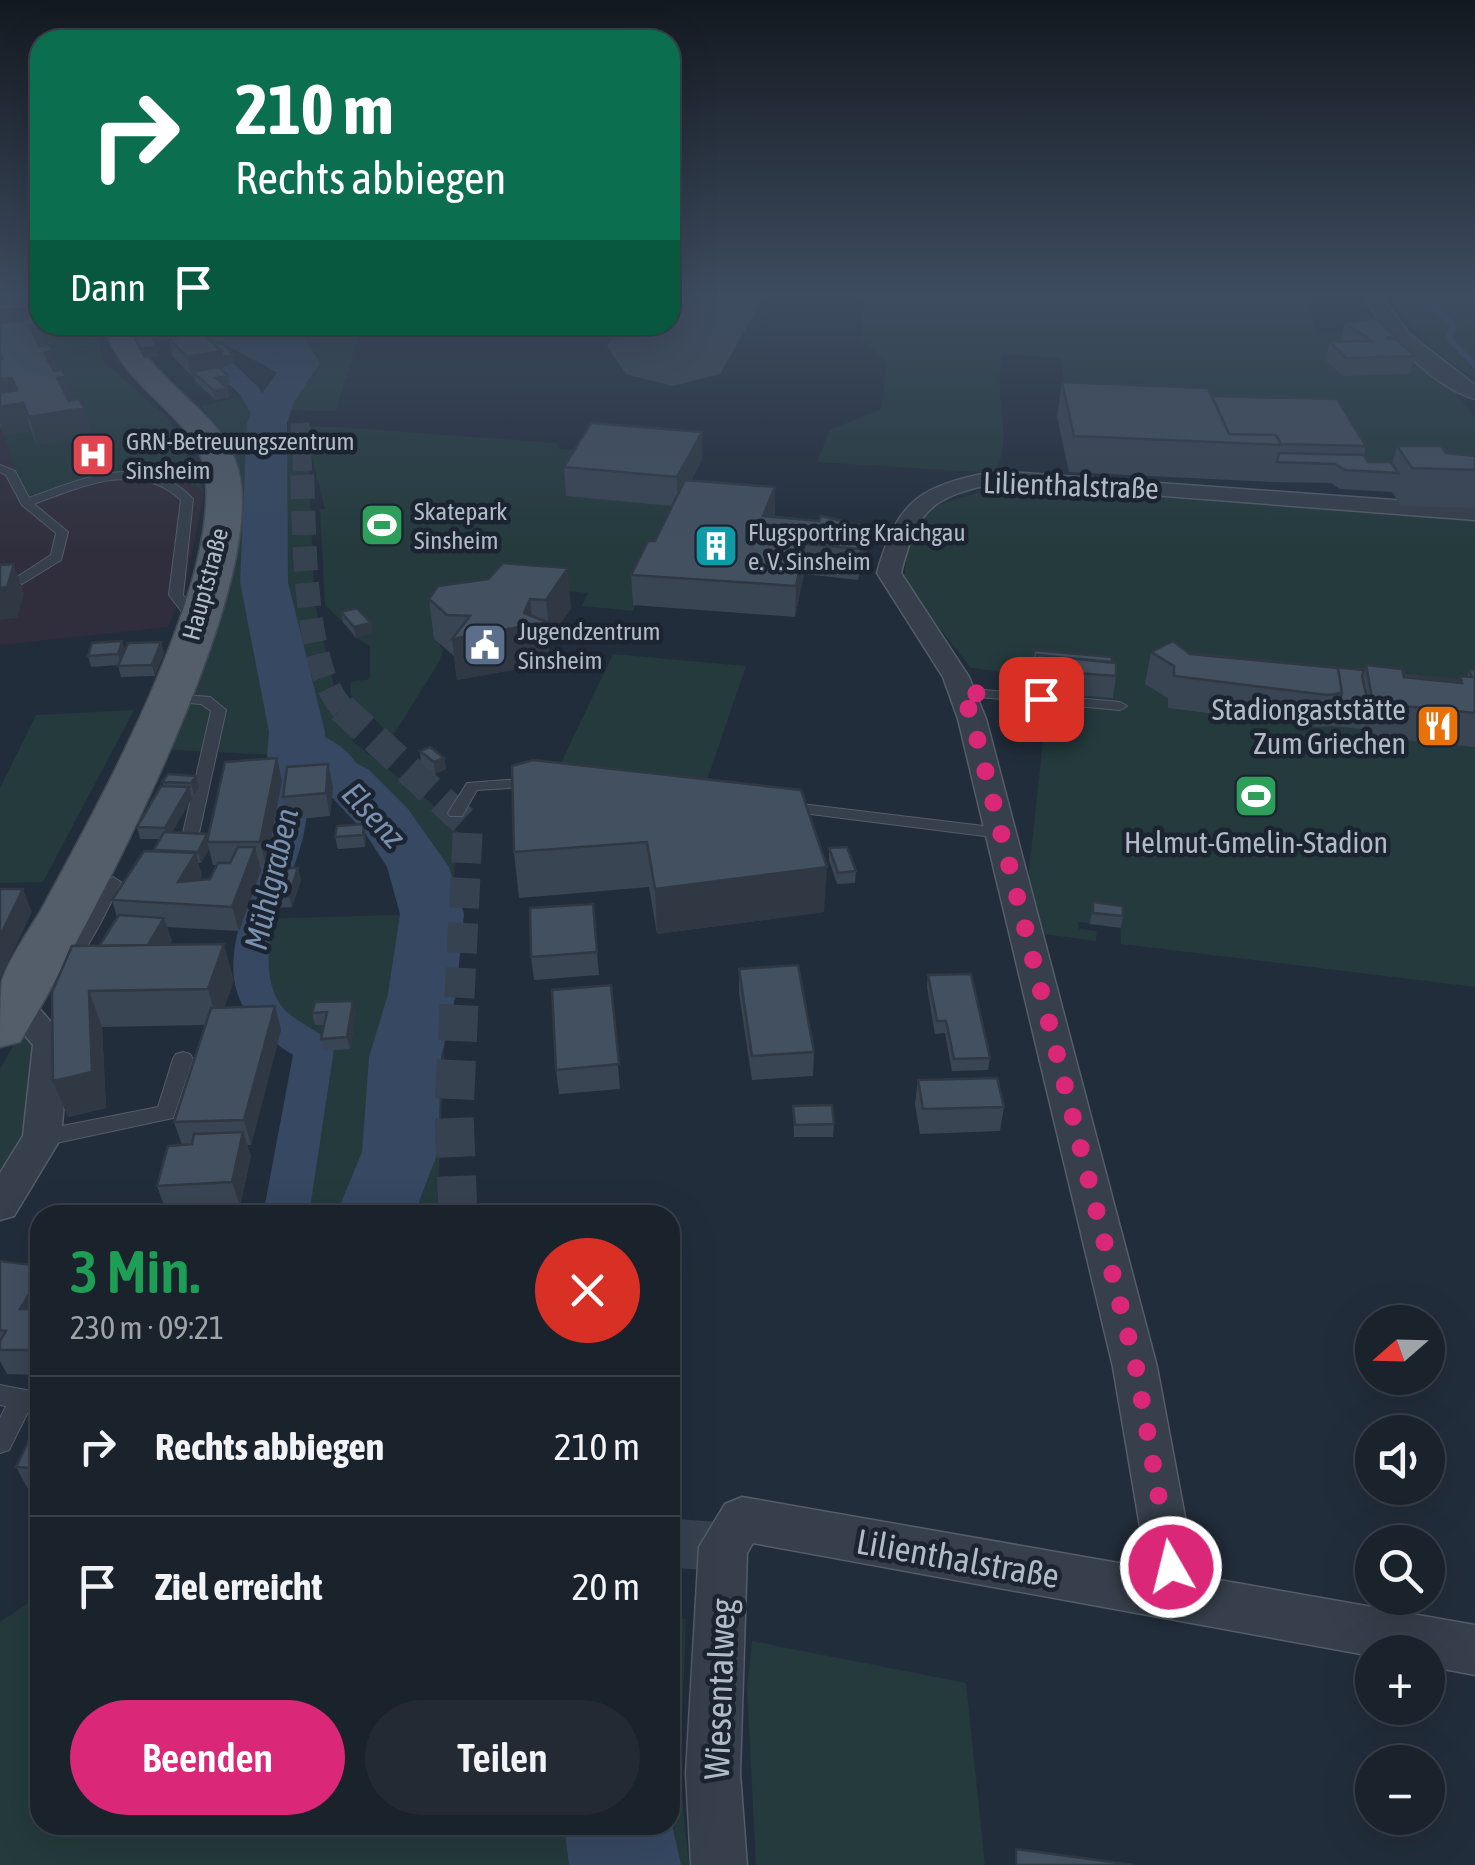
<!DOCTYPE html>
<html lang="de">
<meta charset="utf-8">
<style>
body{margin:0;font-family:"Asap Condensed",sans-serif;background:#232a34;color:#f1f3f6;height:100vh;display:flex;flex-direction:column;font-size:38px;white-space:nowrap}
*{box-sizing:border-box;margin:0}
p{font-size:32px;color:#9fa4a9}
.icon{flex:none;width:55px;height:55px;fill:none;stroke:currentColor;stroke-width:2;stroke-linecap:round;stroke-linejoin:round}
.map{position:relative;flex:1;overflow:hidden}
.details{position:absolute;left:30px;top:1205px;width:650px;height:630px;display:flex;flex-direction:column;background:#1a222c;border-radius:30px;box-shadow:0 10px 40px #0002,0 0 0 2px #383f48}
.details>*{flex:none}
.hud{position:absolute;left:30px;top:30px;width:650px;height:305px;border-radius:30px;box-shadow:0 10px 40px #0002,0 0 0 2px #383f48;background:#0b6e4f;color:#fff;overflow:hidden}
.needle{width:65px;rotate:250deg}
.tools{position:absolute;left:1355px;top:1305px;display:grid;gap:20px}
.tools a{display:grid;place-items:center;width:90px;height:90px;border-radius:50%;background:#1a222c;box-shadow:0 10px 40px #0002,0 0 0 2px #383f48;font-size:50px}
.pin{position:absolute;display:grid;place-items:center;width:85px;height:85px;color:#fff;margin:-42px;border-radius:20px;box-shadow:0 5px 15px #0006}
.me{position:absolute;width:110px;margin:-55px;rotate:352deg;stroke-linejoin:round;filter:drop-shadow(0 0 8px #0008)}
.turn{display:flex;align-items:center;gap:35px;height:210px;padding:0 40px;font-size:45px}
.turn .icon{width:130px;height:130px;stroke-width:2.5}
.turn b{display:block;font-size:70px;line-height:85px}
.then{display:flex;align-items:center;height:95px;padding:0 40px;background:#0003;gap:20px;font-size:38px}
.round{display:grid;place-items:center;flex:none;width:105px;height:105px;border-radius:52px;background:#232a34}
.overview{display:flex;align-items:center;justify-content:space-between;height:170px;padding:0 40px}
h1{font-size:60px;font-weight:600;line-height:75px;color:#1e9e55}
.primary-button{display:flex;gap:20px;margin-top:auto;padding:20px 40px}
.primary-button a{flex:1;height:115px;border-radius:60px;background:#db2777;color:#fff;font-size:40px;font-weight:600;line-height:115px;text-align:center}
.primary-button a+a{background:#232a34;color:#f1f3f6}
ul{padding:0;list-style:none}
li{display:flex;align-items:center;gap:30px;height:140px;padding:0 40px;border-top:2px solid #383f48}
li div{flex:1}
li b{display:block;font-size:38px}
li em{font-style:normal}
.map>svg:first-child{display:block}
.medical{fill:#302e3c}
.green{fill:#243a3c}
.water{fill:#364862}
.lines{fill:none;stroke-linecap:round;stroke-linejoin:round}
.stream{stroke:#364862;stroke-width:6}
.canal{fill:#364862;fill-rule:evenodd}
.river{fill:#364862;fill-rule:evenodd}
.runway{fill:#3d4856;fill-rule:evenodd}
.minor-tunnel-far4{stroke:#374250;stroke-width:19;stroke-dasharray:19 10;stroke-linecap:butt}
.minor-tunnel-far3{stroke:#374250;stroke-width:24;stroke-dasharray:24 12;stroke-linecap:butt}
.minor-tunnel-far2{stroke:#374250;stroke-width:30;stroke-dasharray:30 15;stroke-linecap:butt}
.minor-tunnel-far1{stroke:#374250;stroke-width:39;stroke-dasharray:39 19;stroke-linecap:butt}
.minor-tunnel{stroke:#374250;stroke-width:49;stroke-dasharray:49 25;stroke-linecap:butt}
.service-casing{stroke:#545d69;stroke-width:2}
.minor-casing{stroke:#545d69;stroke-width:3}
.primary-casing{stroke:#3f4854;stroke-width:3}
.service{fill:#363f4b;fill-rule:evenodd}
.minor{fill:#363f4b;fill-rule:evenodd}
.primary{fill:#545e6b;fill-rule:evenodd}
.wall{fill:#3a4553;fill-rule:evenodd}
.shaded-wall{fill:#2f3843}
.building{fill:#435060;stroke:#2f3843;stroke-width:2.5}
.route{stroke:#db2777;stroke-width:18;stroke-dasharray:0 32.4}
.labels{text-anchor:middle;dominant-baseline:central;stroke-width:9;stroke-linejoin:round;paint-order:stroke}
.far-poi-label{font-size:25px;fill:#b1bac7;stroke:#1b2430;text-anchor:start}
.far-street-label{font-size:25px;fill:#b1bac7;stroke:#1b2430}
.street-label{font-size:30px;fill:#b1bac7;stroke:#1b2430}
.poi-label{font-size:30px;fill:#b1bac7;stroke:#1b2430;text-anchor:end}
.water-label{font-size:32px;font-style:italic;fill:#7990af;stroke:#1b2430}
.near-street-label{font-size:35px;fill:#b1bac7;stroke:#1b2430}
</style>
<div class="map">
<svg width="1475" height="1865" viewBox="0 0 1475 1865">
<rect width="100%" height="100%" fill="#222d3b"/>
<path class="medical" d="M40 305V325H98L101 359 169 419 204 492 186 584 168 627 0 645V308Z"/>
<path class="green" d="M864 293H1305L1315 332H1376L1436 381 1449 385 1475 417V510L1401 506 1386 481 1071 418 1060 358 1003 354C991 393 1016 438 994 473L817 462 830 430 881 409 887 363 861 338Z
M1389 293H1475V379C1438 355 1410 332 1389 293Z
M32 325H98L101 359 169 419 204 492C155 456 92 483 38 496L22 491 4 435 31 431 44 349Z
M229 325H291L326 337 330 325H362L336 411 290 410 320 355 301 357 286 337Z
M249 395 262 439 306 427H337L556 443 559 449 593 451 678 506 633 611 582 606 588 593 564 591 435 606V639L443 650 439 662 392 737 350 694 351 682 370 679V646L356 638 372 633 343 622 325 605 320 509H325L307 436 315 605 336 695 353 742 429 801 459 833 451 900 437 1215H276L303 1041 260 1023 243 973 250 919 431 914 418 867 314 733 294 730 295 756 157 749 240 522 237 470 218 428 201 406Z
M1008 484 1475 520V987L1121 944 1120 926 1078 922 1079 929 1097 931 1096 941 1043 934 1027 889 1047 704 1029 702 1030 675 971 668 904 583 908 537 924 509Z
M613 654 746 666 707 780 560 765Z
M134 710 43 882 0 883V788L36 715Z
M23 1028 44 1044 26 1143 0 1180V1069Z
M40 1595V1825H670V1619H686L680 1776 689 1865H0V1622Z
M752 1641 966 1683 985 1865H756L747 1687Z"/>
<path class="water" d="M204 325 250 327 286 337 302 363 291 380 224 344 200 342 194 335Z
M297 732C353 734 366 778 387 822L348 781 295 756Z"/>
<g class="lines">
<path class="stream" d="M1435 293 1434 305 1454 327 1448 338 1475 365"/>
<path class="canal" d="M200 336 207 338 259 388 278 423 275 428H259L241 396 190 342Z
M295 746 311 756C309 782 309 808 304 833 293 885 251 946 277 999 289 1023 321 1027 334 1049L309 1215H263L293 1055C194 993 242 927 268 840 276 813 276 784 279 756Z"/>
<path class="river" d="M206 325H282L299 329 320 363 294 402 287 423 288 582 325 732 324 748 368 769 408 809 449 867 464 914 456 994 441 1057 438 1152 414 1215H336L362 1152 369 1057 388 994 400 914 387 867 365 833 328 793 275 768 267 756 269 732 240 582 247 423 256 402 284 363 273 344 211 332Z
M670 1816 681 1865H569L564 1825H670Z"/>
<path class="runway" d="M670 293H766L720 374 673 386 626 374 607 346 621 325H670Z"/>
<path class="minor-tunnel-far4" d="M300 423 303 477"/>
<path class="minor-tunnel-far3" d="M302 475C305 532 302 671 345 711"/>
<path class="minor-tunnel-far2" d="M342 708 468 825 459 1008"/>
<path class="minor-tunnel-far1" d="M458 1215 454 1113 459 1005"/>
<path class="minor-tunnel" d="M670 1543 723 1547"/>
<defs>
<path id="service" d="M0 465 15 471 29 498C82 478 148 450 193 499L183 595 204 622 202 625H192L169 595 181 500C139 460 82 486 34 504L68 532 61 560 22 584 16 580 17 577 51 555 56 533 22 505 6 475 0 472Z
M962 688 1120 702 1127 706 1120 710 957 695V689Z
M169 694 210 697 226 710 197 842 189 847 181 842 211 711 201 704 164 701V695Z
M535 778 540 780 543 783 540 786 477 790 462 816H450L448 813 467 783Z
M785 802 1000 828 1008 833 1000 838 779 810 777 807Z
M113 877 121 882C107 909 73 991 38 985L35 981 61 959 105 882Z
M183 1052 190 1054 193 1059 173 1118 42 1146 35 1143 32 1138 35 1133 42 1130 158 1107 173 1059 176 1054Z
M0 1385 31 1391 35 1398 9 1450 0 1453V1418L6 1406 0 1405Z"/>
<path id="minor" d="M1363 293H1379L1409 334 1475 385V399C1429 385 1384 334 1363 293Z
M40 294V304L0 307V297Z
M996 471 1475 506V520L996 483C932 497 917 509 901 573L969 677 986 719 1157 1367 1196 1576 1475 1625V1675L1428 1666V1652H1372V1656L753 1543 747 1553 740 1773 747 1865H691L686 1773 699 1547 725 1504 742 1497 1147 1568 1113 1367 958 719 943 677 877 573C898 497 922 486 996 471Z
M15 991 27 995 69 1042 61 1138 14 1216 0 1220V1173L23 1136 33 1045 0 1006 3 995Z"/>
<path id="primary" d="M104 325H132C149 385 222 407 238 469 271 589 86 932 20 1042L0 1047C0 1028 0 998 2 980 12 952 33 926 46 901 100 801 221 583 205 472 197 415 119 388 104 325Z"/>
</defs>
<use href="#service" class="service-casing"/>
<use href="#minor" class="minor-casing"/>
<use href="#primary" class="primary-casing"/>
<use href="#service" class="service"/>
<use href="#minor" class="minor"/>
<use href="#primary" class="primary"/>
</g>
<path class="wall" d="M1345 323 1396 337V340L1415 356 1410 374 1342 376 1325 359 1330 342H1344L1341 340Z
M0 324 52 351 58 370 66 376 72 400 84 408 91 435 37 445 31 431 4 435 0 425Z
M147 325H188L190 334 235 363 224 366V368L221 369 230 385 225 386 227 388 229 397 216 400 195 381 194 374 191 375 172 356 169 340 155 342 158 356 144 358 137 346 135 338 150 336Z
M1062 382 1212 396 1366 446 1364 455 1368 462 1392 464 1397 446 1475 456V508L1401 506 1392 492 1340 489 1331 483 1273 482 1069 472 1057 417Z
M702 460 691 481 774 517 868 527 866 556 858 580 804 574 795 617 633 605 631 575 655 541 672 506 566 496 564 467Z
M488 579 571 608 550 640H548L550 663 457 680 454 656 434 639 429 599Z
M341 612 371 623 372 633 356 638 343 622Z
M122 641 125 650 161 642 164 653 155 676 121 677 118 665 91 667 88 656Z
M1034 650 1112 662 1116 676 1113 698 1032 692 1034 673H1031Z
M1151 652 1188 653 1364 670 1366 665 1404 674 1459 680 1460 676 1467 677 1469 670H1475V747L1363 736 1362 729 1332 726 1318 727 1168 708V698L1145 684Z
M420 751 444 758 446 769 435 774 421 763Z
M277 758 282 781 266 865H260L261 870 239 931 167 927 172 941 169 945 234 980 224 1008 275 1006 281 1030 251 1145H247L251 1156 240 1206 166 1211 157 1186 182 1145 174 1122 205 1025 102 1027 106 1108 68 1117 53 1081 117 917 112 900 154 851 160 839H140L137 827 164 786 162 782 196 776 199 787 194 795H191L192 798 172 832 208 837ZM209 849 213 865H217L210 879 200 880 202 876 198 863H201Z
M328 764 333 787 330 816 288 820 283 797Z
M512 766 824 912 657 934 649 887 519 898 514 852Z
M364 824 366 836 365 847 338 849 335 837Z
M829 848 856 871 855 883 837 884 829 860Z
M298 868 301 880 292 907 274 908 271 896Z
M1093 902 1123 916 1121 928 1090 924Z
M593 904 599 975 534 980 531 957Z
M739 969 814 1052 813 1076 752 1080 739 993Z
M928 975 990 1058 988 1070 952 1071 945 1033 935 1034 927 987Z
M611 985 620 1089 559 1094 556 1070Z
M312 1013H356L350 1049 324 1051 321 1039 324 1025H315Z
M918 1080 1004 1107 1000 1131 920 1134 915 1104Z
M793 1106 834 1124 833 1137H794Z
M0 1261 40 1266V1375L7 1374 0 1361Z
M40 1417V1492L29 1491 16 1467Z
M40 1506V1533L33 1521Z"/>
<path class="shaded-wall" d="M36 324 44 349 36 351 29 325Z
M147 325H188L191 338 152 342Z
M156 347 158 356 144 358 141 349Z
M52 351 60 377 52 378 44 352Z
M221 351 233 355 235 363 224 366V368L191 375 187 357Z
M66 376 73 403 64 404 57 378Z
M228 376 230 385 218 387 216 378Z
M12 378 20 404 23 403 31 431 4 435 0 421V379Z
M227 388 229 397 216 400 214 391Z
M84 408 91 435 37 445 29 417Z
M702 432V460L678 506 677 477Z
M775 487V516H763Z
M868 527 866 556 858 580 860 549Z
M805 544 804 574 795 617 796 586Z
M14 564 24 594 17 618 0 620V588Z
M568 568 571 608 550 640 546 600Z
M530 599 533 625 547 622 550 663 457 680 452 639 524 613Z
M371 623 372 633 356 638 354 627Z
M122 641 125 651 121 665 118 654Z
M161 642 164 653 155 676 152 665Z
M277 758 282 781 266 865 260 842Z
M444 758 446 769 435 774 434 762Z
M328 764 333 787 330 816 326 793Z
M196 776 199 787 194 795 191 783Z
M189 787 192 798 168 840 165 828Z
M364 824 366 836 365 847 363 835Z
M207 834 210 842H207L209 849 201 863 198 852Z
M255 847 261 870 239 931 232 907Z
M196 853 202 876 185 905 178 882Z
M827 867 824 912 657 934 655 889Z
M298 868 301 880 292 907 289 896Z
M23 889 32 912 0 979V936Z
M164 918 172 941 152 974 145 950Z
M224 944 234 980 218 1025 208 989Z
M89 991 102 1027 106 1108 68 1117 53 1081Z
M353 1001 356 1013 350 1049 347 1037Z
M275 1006 281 1030 251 1145 244 1120Z
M243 1132 251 1156 240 1206 232 1182Z
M40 1277V1320L20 1309Z"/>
<path class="building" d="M34 318 36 324 29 325 39 346 49 344 52 351 44 352 54 371 62 370 66 376 57 378 69 401 79 399 84 408 29 417 23 403 0 407V393L17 390 12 378 0 379V360L2 359 0 355V324Z
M1375 318 1396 337 1386 338 1397 340 1415 356 1346 358 1330 342 1372 341 1345 323Z
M202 332 221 351 187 357 168 338Z
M152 335 156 347 141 349 135 338Z
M221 342 233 355 222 357 221 351 214 344Z
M219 367 228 376 216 378 227 388 214 391 193 372Z
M1062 382 1208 388 1229 434 1276 435 1281 445 1074 436Z
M1212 396 1337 399 1366 446 1281 444 1276 435 1229 434Z
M591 423 702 432 677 477 564 467Z
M1397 446H1441L1446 453 1475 456V470L1412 468Z
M1279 453 1364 455 1368 462H1391L1398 473 1345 470 1335 464 1277 462Z
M685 480 775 487 763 516 819 521 821 516 868 527 860 549 805 544 796 586 631 575 648 541H655Z
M503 563 568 568 546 600 530 599 524 613 547 622 452 639 470 616 447 615 429 599 438 586 488 579Z
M14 564 7 587 0 588V565Z
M357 608 371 623 354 627 341 612Z
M122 641 118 654 88 656 92 643Z
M1173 641 1190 654 1338 668 1342 693 1327 695 1174 676V666L1151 652Z
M161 642 152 665 118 666 128 643Z
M1034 650 1112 657V662L1037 655 1036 662H1032Z
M1188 653 1364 670 1362 676 1369 707 1339 704 1342 693 1338 668Z
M1037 655 1116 663V676L1035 670Z
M1366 665 1402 669 1404 677 1462 683 1460 676 1472 677 1469 670H1475V713L1373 703Z
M1404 674 1459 680 1458 682 1404 677Z
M430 747 444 758 434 762 420 751Z
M277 758 260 842H207L225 762Z
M533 760 801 790 827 867 655 889 647 842 514 852 512 766Z
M328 764 326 793 283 797 287 767Z
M168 774 196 776 191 783 162 782Z
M161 786 189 787 165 828 137 827Z
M364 824 363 835 335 837 337 826Z
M164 832 207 834 198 852 154 850Z
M238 847H255L232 907 112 900 144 851 196 853 178 882 210 879 218 863H230Z
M847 847 856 871 838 873 829 848Z
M281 868H298L289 896H271Z
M0 889H23L0 936Z
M1093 902 1123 906V916L1093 913Z
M593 904 597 952 531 957 530 908Z
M119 915 164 918 148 945 99 946Z
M224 944 208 989 89 991 92 1072 53 1081 52 992 72 946Z
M798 965 814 1052 752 1056 739 969Z
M971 974 990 1058 954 1059 946 1021H937L928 975Z
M611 985 619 1064 556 1070 552 990Z
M353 1001 347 1037 321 1039 327 1012 312 1013 315 1002Z
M275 1006 244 1120 174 1122 211 1008Z
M997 1078 1004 1107 923 1109 918 1080Z
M832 1105 834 1124 795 1125 793 1106Z
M243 1132 232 1182 157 1186 168 1146 192 1144 194 1134Z
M0 1261 40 1266V1277L20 1309H40V1350H0V1341L6 1331 0 1330Z
M40 1417V1469L16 1467Z
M40 1506V1522L33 1521Z
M1016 1849 1134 1865H1016Z"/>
<linearGradient id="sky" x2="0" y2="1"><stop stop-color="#131920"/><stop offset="0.53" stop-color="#3e4c60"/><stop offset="1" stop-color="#3e4c60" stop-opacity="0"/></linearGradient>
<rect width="1475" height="554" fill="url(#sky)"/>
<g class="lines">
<path class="route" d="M1041 699 962 692 972 718 1136 1367 1171 1567"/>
</g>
<defs>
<symbol id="hospital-square" viewBox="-11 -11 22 22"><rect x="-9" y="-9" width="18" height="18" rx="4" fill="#e0444e" stroke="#1b2430"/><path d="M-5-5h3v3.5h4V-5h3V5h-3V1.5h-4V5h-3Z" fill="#fff"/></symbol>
<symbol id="stadium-square" viewBox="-11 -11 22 22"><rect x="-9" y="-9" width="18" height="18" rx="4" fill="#2e9e5b" stroke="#1b2430"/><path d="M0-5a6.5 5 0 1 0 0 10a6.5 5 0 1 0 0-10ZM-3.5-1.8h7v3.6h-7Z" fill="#fff"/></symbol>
<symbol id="building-square" viewBox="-11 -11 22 22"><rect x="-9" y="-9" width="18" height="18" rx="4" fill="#0f9aa8" stroke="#1b2430"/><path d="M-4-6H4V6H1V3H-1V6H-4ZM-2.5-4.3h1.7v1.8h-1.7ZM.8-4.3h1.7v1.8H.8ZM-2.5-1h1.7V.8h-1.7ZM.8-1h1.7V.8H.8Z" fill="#fff"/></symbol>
<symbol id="civic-square" viewBox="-11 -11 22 22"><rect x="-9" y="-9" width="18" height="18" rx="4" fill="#5c6f8a" stroke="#1b2430"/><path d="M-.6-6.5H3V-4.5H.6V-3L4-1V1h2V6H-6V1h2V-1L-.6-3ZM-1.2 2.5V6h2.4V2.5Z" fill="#fff"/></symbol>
<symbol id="restaurant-square" viewBox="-11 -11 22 22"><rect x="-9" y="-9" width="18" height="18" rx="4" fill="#e8710a" stroke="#1b2430"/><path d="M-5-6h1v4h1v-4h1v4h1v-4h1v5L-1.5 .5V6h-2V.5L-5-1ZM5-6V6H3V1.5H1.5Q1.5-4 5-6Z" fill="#fff"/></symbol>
</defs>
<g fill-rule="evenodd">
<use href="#hospital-square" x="68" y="430" width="50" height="50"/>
<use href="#stadium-square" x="357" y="500" width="50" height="50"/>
<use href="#building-square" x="691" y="521" width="50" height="50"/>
<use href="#civic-square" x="460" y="620" width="50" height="50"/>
<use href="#restaurant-square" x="1413" y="701" width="50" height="50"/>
<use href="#stadium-square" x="1231" y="771" width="50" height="50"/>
</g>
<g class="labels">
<g class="far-poi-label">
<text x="126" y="441">GRN-Betreuungszentrum<tspan x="126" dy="29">Sinsheim</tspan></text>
<text x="414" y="511">Skatepark<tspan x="414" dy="29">Sinsheim</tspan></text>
<text x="748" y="532">Flugsportring Kraichgau<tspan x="748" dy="29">e. V. Sinsheim</tspan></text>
<text x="518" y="631">Jugendzentrum<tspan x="518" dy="29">Sinsheim</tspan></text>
</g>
<g class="far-street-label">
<text transform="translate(205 584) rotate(-75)">Hauptstraße</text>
</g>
<g class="street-label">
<text transform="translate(1071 485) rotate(2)">Lilienthalstraße</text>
</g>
<g class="poi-label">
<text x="1406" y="709">Stadiongaststätte<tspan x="1406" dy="34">Zum Griechen</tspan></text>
<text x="1256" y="842" text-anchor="middle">Helmut-Gmelin-Stadion</text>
</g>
<g class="water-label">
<text transform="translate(374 815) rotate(47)">Elsenz</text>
<text transform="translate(271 879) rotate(-77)">Mühlgraben</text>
</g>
<g class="near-street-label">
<text transform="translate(958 1558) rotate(10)">Lilienthalstraße</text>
<text transform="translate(719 1689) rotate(-88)">Wiesentalweg</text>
</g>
</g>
</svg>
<div class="tools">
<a><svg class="needle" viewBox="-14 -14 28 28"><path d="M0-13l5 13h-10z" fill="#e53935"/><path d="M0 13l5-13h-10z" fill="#9fa4a9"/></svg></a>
<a><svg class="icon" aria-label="sound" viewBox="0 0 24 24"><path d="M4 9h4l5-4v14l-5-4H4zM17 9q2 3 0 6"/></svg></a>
<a><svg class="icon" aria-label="search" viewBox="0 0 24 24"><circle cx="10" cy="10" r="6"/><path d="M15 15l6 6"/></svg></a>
<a>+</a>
<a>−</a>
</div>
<div class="pin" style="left:1041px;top:699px;background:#d93025"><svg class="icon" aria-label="arrive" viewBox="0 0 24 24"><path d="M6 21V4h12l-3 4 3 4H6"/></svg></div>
<svg class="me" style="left:1171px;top:1567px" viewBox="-20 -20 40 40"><circle r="17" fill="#db2777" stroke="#fff" stroke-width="3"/><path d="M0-11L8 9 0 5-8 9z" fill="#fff"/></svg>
<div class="hud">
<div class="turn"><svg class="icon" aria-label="right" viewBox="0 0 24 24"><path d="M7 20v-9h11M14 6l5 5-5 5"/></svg><div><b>210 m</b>Rechts abbiegen</div></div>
<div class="then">Dann<svg class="icon" aria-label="arrive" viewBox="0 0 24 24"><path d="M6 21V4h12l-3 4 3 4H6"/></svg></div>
</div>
<section class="details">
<div class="overview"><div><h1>3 Min.</h1><p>230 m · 09:21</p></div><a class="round" style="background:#d93025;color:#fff"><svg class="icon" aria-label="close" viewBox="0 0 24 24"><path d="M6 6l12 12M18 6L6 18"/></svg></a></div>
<ul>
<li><svg class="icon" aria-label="right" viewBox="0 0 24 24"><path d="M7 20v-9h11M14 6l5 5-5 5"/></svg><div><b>Rechts abbiegen</b></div><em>210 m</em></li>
<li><svg class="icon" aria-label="arrive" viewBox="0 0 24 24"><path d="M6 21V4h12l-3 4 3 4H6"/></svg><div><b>Ziel erreicht</b></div><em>20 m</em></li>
</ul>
<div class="primary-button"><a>Beenden</a><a>Teilen</a></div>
</section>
</div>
